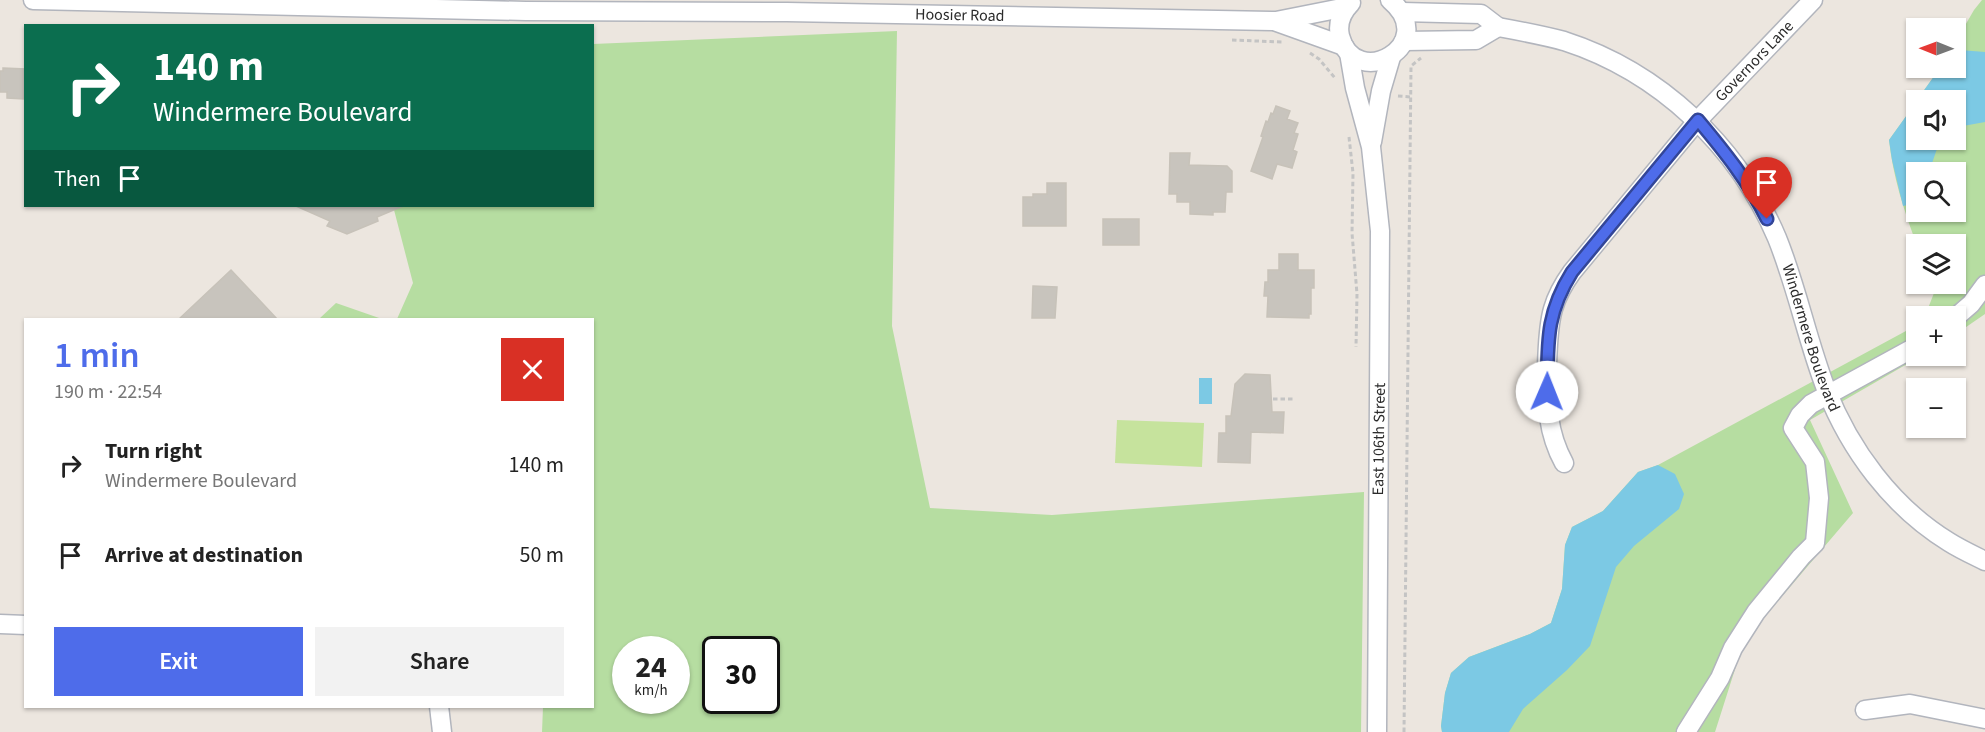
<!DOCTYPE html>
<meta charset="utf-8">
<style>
body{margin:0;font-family:"Source Sans 3",sans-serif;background:#f2f2f2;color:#222;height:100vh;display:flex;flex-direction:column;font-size:22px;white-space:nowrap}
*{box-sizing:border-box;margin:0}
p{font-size:20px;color:#767676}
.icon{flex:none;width:33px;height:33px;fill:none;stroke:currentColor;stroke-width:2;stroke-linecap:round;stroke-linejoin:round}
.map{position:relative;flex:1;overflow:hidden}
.details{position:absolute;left:24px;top:318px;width:570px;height:390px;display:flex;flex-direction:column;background:#fff;border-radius:0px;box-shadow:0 2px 4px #0004}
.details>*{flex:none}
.banner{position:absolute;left:24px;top:24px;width:570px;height:183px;border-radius:0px;box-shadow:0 2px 4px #0004;background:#0b6e4f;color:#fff;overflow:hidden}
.needle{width:39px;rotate:271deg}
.controls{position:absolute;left:1906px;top:18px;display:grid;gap:12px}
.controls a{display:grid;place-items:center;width:60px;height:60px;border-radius:0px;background:#fff;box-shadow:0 2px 4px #0004;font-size:30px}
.speed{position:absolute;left:612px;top:636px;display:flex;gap:12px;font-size:30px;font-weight:700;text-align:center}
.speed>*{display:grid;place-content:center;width:78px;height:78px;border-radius:50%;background:#fff;box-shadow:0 2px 4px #0004;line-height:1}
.speed small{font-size:15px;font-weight:400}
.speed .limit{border:3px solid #111;border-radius:9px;background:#fff;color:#111}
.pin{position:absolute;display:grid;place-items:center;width:51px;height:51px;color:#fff;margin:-62px -26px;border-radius:50% 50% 50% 0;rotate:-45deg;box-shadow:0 0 6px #0007}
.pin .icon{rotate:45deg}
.me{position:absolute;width:66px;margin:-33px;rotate:1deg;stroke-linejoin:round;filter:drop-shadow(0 0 4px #0008)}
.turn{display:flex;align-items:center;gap:21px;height:126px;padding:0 30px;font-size:27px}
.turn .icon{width:78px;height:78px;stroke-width:2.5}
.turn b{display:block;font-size:42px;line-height:51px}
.then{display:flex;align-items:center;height:57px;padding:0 30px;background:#0003;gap:12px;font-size:22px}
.round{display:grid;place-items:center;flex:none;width:63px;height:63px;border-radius:0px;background:#f2f2f2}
.head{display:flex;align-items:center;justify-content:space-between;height:102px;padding:0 30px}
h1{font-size:36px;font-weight:600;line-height:45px;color:#4e6cea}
.cta{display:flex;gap:12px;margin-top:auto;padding:12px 30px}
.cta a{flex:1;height:69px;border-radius:0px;background:#4e6cea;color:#fff;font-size:24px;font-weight:600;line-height:69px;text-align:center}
.cta a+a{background:#f2f2f2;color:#222}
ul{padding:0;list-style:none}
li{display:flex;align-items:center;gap:18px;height:90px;padding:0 30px}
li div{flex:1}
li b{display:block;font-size:22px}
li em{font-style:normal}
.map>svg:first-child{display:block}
.green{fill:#b6dda1;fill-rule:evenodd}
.pitch{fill:#c6e39d}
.water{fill:#7cc9e4}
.building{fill:#c8c4bd;stroke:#c7c2b9;stroke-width:1.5}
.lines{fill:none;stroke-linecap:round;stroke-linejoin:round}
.minor-casing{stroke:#b2b5bd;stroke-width:21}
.path{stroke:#c4c4c4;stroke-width:3;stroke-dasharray:4.5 3;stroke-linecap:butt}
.minor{stroke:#fff;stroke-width:18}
.route-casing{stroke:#334698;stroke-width:15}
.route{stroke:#4e6cea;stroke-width:10}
.labels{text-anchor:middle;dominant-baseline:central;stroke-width:4.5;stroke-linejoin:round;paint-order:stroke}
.street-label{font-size:16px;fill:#2b2b2b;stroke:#fff}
</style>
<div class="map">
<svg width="1985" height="732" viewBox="0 0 1985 732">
<rect width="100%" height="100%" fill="#ece6df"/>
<path class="green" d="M1982 0H1985V314L1956 334V316H1925L1934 293 1931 284H1956V244L1917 245C1904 211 1893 177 1889 140L1917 101V140H1956V100H1917L1940 68H1956V41L1974 10ZM1917 172H1956V212H1917Z
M897 31 892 326 930 508 1052 515 1364 492 1361 732H542L543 707 592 706V320L397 319 413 283 393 206H592L593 44ZM626 650H676V700H626ZM716 650H766V700H716Z
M336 303 382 319H319Z
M1917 325V356H1921L1810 420 1853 513 1750 634 1737 663 1715 732H1442L1441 726 1445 693 1451 673 1469 657 1530 634 1551 623 1562 589 1565 545 1572 527 1603 511 1638 472 1658 465Z"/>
<path class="pitch" d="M1117 420 1204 423 1202 467 1115 463Z"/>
<path class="water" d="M1960 50 1985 52V122L1963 126 1956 130V100H1917L1940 68H1956V53Z
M1917 101V140H1940L1929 172H1917V197L1912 204 1903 206 1892 160 1889 140Z
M1199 378H1212V404H1199Z
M1658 465 1675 474 1684 494 1679 509 1634 546 1616 567 1590 646 1567 670 1523 709 1509 732H1442L1441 726 1445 693 1451 673 1469 657 1530 634 1551 623 1562 589 1565 545 1572 527 1603 511 1638 472Z"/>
<path class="building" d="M3 68 26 69 24 99 7 98V92H0V71H3Z
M1276 106 1290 111 1287 119 1298 123 1294 133 1298 134 1293 150 1297 152 1292 168 1277 164 1272 179 1251 171 1263 137 1261 136 1266 121 1268 122 1271 113 1273 114Z
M1170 153H1190L1189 165 1227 166 1232 171V192H1226L1225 212H1213V215L1190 214V202H1177V194H1169Z
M1047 183H1066V226H1023V197H1033V194H1047Z
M296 206H403L377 217 378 221 347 234 327 226 330 221Z
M1103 219H1139V245H1103Z
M1279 254H1298V270H1314V288H1311V314H1309V318L1267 317 1268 296H1264L1265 282H1268V270H1279Z
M231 270 278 320H178Z
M1033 286 1057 287 1055 318H1032Z
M1245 374 1270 375 1272 412H1284L1283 433 1251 432 1250 463 1218 462 1219 433H1226V416H1231L1235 384Z"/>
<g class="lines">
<defs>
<g id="minor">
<path id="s1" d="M33 0 526 11 787 12 1276 21 1347 7"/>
<path d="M1351 3C1342 12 1337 23 1340 36 1355 93 1442 44 1390 0"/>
<path d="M1402 12 1481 14 1498 27 1476 40 1404 41"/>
<path d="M1277 22 1344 46"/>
<path id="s2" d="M1498 27C1520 31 1542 35 1564 41 1660 72 1738 146 1777 238 1797 287 1807 340 1826 389 1850 450 1892 507 1949 542 1960 549 1973 555 1985 561"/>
<path d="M1349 53 1355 88 1371 147 1380 231 1377 732"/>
<path d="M1372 142 1381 91 1391 57"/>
<path d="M1956 317 1971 304 1985 285"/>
<path id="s3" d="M1564 463C1546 430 1547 401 1547 364 1548 346 1548 326 1553 309 1557 295 1564 283 1572 272L1698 120 1813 0"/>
<path d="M0 624 26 625"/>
<path d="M439 706 442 732"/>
<path d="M1865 710 1910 704 1985 719"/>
<path d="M1686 732 1720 678 1733 648 1756 612 1801 557 1815 543 1819 498 1815 462 1793 428 1800 415 1811 404 1917 346"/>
</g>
</defs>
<use href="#minor" class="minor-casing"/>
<path class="path" d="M1232 40 1282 42
M1310 53 1319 59 1335 78
M1398 96 1411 97
M1349 137 1353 173 1352 233 1357 294 1356 347
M1273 399H1293
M1404 732 1411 66 1421 58"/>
<use href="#minor" class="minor"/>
</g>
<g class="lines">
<defs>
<path id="route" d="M1547 392C1548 344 1545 315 1572 272L1698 120C1724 151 1749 182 1767 219"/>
</defs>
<use href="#route" class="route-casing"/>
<use href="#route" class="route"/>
</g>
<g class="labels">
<g class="street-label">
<text stroke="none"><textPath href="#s1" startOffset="927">Hoosier Road</textPath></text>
<text stroke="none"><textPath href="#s3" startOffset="478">Governors Lane</textPath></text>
<text stroke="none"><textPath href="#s2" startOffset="472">Windermere Boulevard</textPath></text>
<text transform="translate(1379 439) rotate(-89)">East 106th Street</text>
</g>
</g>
</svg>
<div class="controls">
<a><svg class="needle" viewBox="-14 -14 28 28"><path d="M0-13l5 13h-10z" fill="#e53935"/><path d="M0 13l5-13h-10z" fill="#767676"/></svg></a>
<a><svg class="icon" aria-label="sound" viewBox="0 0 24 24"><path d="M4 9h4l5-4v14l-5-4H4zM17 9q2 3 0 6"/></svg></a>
<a><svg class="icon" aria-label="search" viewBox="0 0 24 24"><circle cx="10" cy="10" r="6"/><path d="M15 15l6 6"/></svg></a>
<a><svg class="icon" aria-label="layers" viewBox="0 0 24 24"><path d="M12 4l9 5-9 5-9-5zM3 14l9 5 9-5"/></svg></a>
<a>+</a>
<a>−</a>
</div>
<div class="speed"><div>24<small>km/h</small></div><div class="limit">30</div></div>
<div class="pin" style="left:1767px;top:219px;background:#d93025"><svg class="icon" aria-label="arrive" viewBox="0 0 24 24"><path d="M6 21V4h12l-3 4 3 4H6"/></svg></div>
<svg class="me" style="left:1547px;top:392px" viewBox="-20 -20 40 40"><circle r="19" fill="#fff"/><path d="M0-13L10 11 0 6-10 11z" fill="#4e6cea"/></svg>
<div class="banner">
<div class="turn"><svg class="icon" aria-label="right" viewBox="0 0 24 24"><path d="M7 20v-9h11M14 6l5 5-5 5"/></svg><div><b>140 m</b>Windermere Boulevard</div></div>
<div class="then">Then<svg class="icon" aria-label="arrive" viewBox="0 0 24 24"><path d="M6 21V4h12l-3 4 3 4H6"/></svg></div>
</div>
<section class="details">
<div class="head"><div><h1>1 min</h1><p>190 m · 22:54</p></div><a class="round" style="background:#d93025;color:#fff"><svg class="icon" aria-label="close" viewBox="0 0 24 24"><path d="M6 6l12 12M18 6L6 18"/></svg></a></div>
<ul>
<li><svg class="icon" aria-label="right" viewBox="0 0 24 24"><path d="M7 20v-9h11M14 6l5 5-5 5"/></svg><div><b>Turn right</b><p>Windermere Boulevard</p></div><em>140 m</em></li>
<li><svg class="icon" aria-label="arrive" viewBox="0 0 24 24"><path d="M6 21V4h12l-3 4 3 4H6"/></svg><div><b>Arrive at destination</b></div><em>50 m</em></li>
</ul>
<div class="cta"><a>Exit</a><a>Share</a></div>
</section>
</div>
